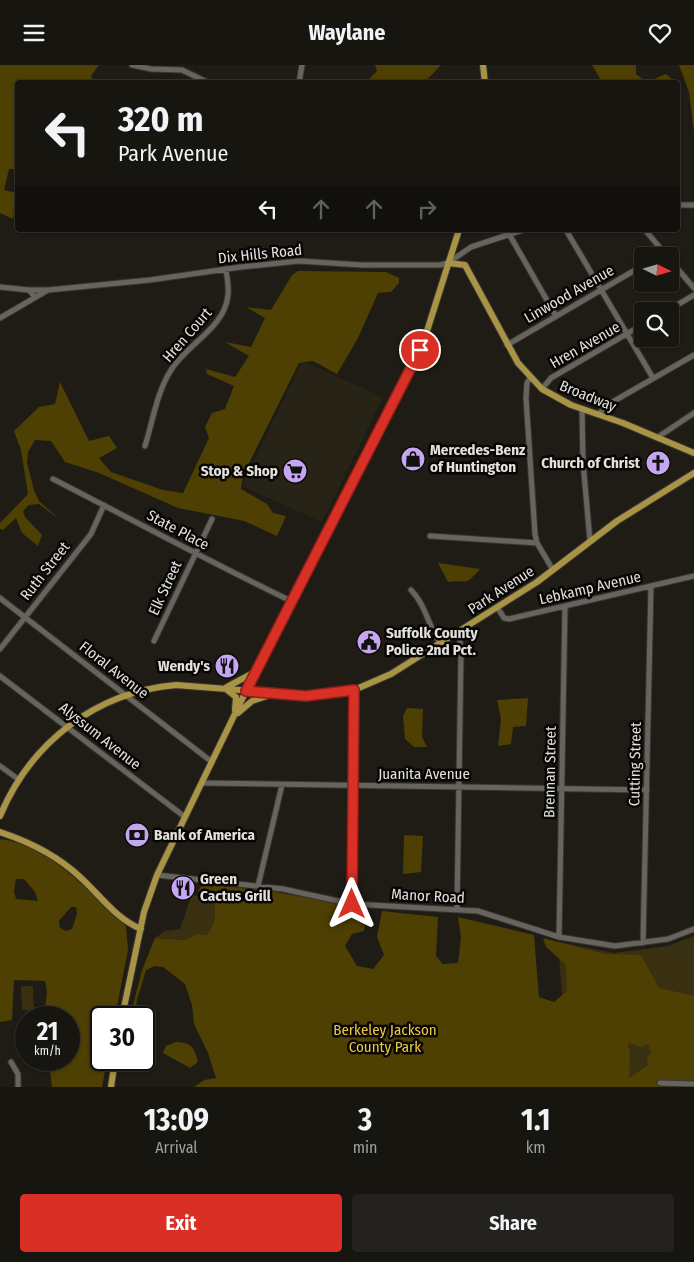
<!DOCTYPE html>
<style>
body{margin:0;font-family:"Fira Sans Condensed",sans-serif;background:#23221e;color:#f1f3f6;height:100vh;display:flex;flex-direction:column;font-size:19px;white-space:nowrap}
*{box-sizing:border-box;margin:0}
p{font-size:16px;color:#9e9f9f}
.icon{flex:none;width:28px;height:28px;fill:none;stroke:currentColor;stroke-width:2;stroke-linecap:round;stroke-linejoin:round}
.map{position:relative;height:1022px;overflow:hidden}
.details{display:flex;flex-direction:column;background:#161510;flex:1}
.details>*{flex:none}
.guide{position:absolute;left:15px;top:15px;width:665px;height:152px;border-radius:5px;box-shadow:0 1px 4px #0004,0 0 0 1px #353430;background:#161510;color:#f1f3f6;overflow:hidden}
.needle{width:32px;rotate:95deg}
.buttons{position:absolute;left:634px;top:182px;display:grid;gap:10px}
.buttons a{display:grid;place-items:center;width:45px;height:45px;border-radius:5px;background:#161510;box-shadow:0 1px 4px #0004,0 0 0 1px #353430;font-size:25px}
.speed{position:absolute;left:15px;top:941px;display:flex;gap:10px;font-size:25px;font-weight:700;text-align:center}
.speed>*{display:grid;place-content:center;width:65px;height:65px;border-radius:50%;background:#161510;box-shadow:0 1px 4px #0004,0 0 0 1px #353430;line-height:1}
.speed small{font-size:12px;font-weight:400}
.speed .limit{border:2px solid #111;border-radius:8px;background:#fff;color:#111}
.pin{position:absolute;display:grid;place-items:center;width:42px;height:42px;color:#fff;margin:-21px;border:2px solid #fff;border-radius:50%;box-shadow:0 1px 5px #0007}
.me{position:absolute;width:55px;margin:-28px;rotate:0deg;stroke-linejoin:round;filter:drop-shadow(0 0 4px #0008)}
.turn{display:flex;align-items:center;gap:18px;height:105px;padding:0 20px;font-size:22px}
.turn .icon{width:65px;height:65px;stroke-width:2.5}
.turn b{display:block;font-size:35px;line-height:42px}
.lanes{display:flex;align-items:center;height:48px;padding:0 20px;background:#0003;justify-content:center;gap:25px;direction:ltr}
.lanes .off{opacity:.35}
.eta{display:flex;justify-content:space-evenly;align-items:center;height:85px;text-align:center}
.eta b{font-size:30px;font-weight:700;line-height:35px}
.cta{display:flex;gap:10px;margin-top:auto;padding:10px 20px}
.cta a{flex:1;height:58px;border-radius:5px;background:#d93025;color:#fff;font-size:20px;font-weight:700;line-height:58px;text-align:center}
.cta a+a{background:#23221e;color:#f1f3f6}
header{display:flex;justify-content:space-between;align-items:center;height:65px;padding:0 20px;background:#161510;font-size:22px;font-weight:700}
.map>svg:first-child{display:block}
.built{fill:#272317}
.green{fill:#393011}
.forest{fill:#4e3f03;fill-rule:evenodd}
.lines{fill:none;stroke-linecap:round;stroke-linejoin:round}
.minor-casing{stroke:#383633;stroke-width:7}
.major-casing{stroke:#383633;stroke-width:8}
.minor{stroke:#66645c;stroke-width:5}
.major{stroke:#a99345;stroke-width:6}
.route-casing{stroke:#8d1f18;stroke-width:12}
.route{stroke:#d93025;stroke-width:9}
.labels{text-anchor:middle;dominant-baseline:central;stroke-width:5;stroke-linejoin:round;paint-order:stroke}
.street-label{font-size:15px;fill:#e2e1dc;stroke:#070605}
.poi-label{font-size:15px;font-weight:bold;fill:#e2e1dc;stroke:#070605;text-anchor:start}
.park-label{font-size:15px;fill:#efc940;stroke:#070605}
</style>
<header><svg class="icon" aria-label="menu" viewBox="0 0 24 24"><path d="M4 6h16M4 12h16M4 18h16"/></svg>Waylane<svg class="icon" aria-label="heart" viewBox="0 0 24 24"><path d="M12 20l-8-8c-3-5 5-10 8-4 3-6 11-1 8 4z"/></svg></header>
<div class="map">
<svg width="694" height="1022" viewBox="0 0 694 1022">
<rect width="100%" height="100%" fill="#1e1c15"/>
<path class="built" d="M302 296 383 332 322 457 242 421Z"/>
<path class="green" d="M201 828 213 834C217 848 215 859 207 870L197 869 185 875 155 873 165 866 180 864 192 829 199 832Z
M694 871V1011L569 1022 558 877 614 888 668 881Z
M21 921H33L34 945H22Z"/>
<path class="forest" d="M0 0H99L91 11 94 17 18 18 17 104H9L4 125 17 128 13 154 0 148Z
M375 0H441L425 17H366L377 6Z
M592 0H636V9L647 17 666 9 675 17H602Z
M679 0H694V67L689 27Z
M298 206 386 207 399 213V218L391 227 378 228 358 273 337 309 313 296 299 298 243 410 241 424 267 439 273 448 286 451 277 471 244 456 178 443 99 408 65 397 51 376 35 375 28 387 27 398 34 425 39 436 60 455 39 439 29 440 23 446 25 452 42 470 38 481 22 468 16 453 3 465 0 464V458L28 429 21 385 14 366 39 342 55 339 60 317 89 376 109 371 117 383 99 393 111 407 163 425 183 428 209 373 205 362 212 348 225 344 234 321 207 309 206 304 235 312 249 291 225 277 251 282 265 253 246 242 271 245 292 210Z
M438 498 480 504C463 523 469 514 448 517Z
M528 633 526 661 513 662 511 679 498 681 501 654 497 635Z
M407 643 423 644 422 672 427 682H414L405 674 403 651Z
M404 770 423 771 421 807 403 809Z
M0 774C51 780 90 829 126 861L128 885 115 952H101V995H107L102 1022H52L49 995H69V952H44L47 927 45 916 14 915 12 955 0 957ZM16 814H24L35 827 38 836 16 834 14 826ZM71 842H76L77 849 72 864 66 866 60 863 59 856Z
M203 819 271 826 368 844 364 866 352 869 345 881 357 901 373 904 384 890 377 872 382 846 438 852 436 891 443 899 458 898 461 873 458 852 534 870 539 932 554 937 567 926 566 900 546 882 543 873 605 889 641 890 659 923 694 931V1022H194L204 1015 216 1013 208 988 194 959 192 940 185 919 163 902 155 901 146 905 137 935 134 952H130L142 905 155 873 185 875 197 869 207 870C215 859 217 848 213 834L198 826ZM628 978 642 982 648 979 651 989 647 991 648 1000 629 1013 630 988Z
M176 977C191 977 195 983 198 997L190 1003 163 988 166 981Z"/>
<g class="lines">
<defs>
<path id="minor" d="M132 0 151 4 182 5 209 18
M299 18 302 0
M678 140H694
M566 165 653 313
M645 165 667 191
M509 169 556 251
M670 195 694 223
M0 222 29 225 35 232
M29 225H48
M667 246 694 230
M0 253 48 225 150 215 241 202 299 196 362 200H440L448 198 471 182 523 165
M507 280 642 201
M530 313 527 318 526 333 535 469 537 478 553 505
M542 324 551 313 642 260
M582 344 583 397 590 476
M598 349 609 339 694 290
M658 372 694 348
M145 381C153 355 157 327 171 305 187 279 225 263 228 230 229 222 227 213 226 204
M53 414C133 455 212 498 293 537
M430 471 537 478
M411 525C426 540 428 561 440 578
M0 533 212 697
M497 542 504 553 509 554 694 511
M154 576 212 454
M0 584 91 469 104 440
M0 611 185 752
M0 701 18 714
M202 718 647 725
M157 810 283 824 352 839 478 846 559 872 615 881 668 874 694 864
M258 821 282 720
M352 839 354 625
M457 844 461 588 459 566
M559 872 565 542
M643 878 651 521
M11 997 18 1009V1022
M660 1018 694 1019"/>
<path id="major" d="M483 0 485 18
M448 198 465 200 518 298 542 324 571 340 623 358 694 388
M227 622 255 607
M227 625 236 632 235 645
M238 648 252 636 270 630
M0 751C31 677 96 627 176 620L319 631 354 625 391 609 537 517 617 456 694 408
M0 767C30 777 57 790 80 812 99 829 116 854 141 864
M122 952 144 847 157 810 246 626 421 285 459 165
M111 1022 115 995"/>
</defs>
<use href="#minor" class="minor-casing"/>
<use href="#major" class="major-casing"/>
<use href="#minor" class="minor"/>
<use href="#major" class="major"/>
</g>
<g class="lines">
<defs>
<path id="route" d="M352 839 354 625 306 631 246 626 420 285"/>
</defs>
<use href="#route" class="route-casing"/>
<use href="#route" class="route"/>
</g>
<defs>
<symbol id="shop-disc" viewBox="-11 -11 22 22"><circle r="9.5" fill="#c5a7f1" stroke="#070605"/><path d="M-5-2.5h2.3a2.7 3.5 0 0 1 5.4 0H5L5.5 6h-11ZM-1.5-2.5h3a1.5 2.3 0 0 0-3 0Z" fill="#111"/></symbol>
<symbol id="church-disc" viewBox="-11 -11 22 22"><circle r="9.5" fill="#c5a7f1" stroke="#070605"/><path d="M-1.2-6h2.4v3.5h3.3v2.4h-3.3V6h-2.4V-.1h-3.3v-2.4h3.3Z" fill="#111"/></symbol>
<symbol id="supermarket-disc" viewBox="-11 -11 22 22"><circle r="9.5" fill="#c5a7f1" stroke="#070605"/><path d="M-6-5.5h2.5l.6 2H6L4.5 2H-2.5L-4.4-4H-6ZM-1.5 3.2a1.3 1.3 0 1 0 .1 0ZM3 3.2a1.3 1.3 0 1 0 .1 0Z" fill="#111"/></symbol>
<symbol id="civic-disc" viewBox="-11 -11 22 22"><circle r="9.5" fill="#c5a7f1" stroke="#070605"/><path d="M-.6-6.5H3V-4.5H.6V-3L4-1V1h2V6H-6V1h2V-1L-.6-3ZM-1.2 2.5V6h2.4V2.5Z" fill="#111"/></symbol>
<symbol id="restaurant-disc" viewBox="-11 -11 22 22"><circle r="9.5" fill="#c5a7f1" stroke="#070605"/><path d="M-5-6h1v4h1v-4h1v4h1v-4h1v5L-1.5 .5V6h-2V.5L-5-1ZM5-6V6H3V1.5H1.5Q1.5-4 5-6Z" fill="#111"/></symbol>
<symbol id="bank-disc" viewBox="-11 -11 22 22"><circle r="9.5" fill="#c5a7f1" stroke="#070605"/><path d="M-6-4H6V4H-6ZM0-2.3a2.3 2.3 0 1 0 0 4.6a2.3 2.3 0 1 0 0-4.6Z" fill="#111"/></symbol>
</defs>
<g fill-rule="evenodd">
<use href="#shop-disc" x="399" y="380" width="28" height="28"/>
<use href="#church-disc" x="644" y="384" width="28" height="28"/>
<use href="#supermarket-disc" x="281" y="392" width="28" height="28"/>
<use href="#civic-disc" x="355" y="563" width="28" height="28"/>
<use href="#restaurant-disc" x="213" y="587" width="28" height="28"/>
<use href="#bank-disc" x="123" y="756" width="28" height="28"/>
<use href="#restaurant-disc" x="169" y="809" width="28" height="28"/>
</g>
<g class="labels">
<g class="street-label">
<text transform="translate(260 189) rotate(-6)">Dix Hills Road</text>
<text transform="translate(569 229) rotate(-30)">Linwood Avenue</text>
<text transform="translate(187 270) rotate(-49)">Hren Court</text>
<text transform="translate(585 280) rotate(-30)">Hren Avenue</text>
<text transform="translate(588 331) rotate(22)">Broadway</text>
<text transform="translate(178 465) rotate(28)">State Place</text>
<text transform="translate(45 506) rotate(-52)">Ruth Street</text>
<text transform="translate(165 523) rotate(-65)">Elk Street</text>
<text transform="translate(590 523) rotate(-13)">Lebkamp Avenue</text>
<text transform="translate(501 525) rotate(-33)">Park Avenue</text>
<text transform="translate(114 605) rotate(38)">Floral Avenue</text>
<text transform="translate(100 671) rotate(38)">Alyssum Avenue</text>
<text transform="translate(635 699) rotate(-89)">Cutting Street</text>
<text transform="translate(550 707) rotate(-89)">Brennan Street</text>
<text x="424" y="709">Juanita Avenue</text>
<text transform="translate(428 831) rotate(3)">Manor Road</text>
</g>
<g class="poi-label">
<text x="430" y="385">Mercedes-Benz<tspan x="430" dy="17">of Huntington</tspan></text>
<text x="640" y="398" text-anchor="end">Church of Christ</text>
<text x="278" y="406" text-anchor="end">Stop &amp; Shop</text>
<text x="386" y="568">Suffolk County<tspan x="386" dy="17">Police 2nd Pct.</tspan></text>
<text x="210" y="601" text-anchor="end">Wendy's</text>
<text x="154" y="770">Bank of America</text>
<text x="200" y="814">Green<tspan x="200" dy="17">Cactus Grill</tspan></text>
</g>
<g class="park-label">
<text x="385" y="965">Berkeley Jackson<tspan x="385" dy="17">County Park</tspan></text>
</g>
</g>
</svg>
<div class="buttons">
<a><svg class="needle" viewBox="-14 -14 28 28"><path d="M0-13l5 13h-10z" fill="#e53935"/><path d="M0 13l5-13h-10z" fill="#9e9f9f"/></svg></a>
<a><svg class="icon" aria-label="search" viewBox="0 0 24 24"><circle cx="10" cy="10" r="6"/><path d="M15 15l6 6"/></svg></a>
</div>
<div class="speed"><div>21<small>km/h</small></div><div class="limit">30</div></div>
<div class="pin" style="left:420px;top:285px;background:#d93025"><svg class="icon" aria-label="arrive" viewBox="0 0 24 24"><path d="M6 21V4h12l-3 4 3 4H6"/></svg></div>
<svg class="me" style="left:352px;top:839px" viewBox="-20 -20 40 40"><path d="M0-17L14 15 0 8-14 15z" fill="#d93025" stroke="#fff" stroke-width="4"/></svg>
<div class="guide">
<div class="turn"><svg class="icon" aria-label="left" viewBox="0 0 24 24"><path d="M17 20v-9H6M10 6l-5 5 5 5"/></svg><div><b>320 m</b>Park Avenue</div></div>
<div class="lanes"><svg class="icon" aria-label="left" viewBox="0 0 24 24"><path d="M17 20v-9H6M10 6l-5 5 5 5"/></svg><svg class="icon off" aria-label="ahead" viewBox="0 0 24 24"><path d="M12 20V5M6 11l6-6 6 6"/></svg><svg class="icon off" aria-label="ahead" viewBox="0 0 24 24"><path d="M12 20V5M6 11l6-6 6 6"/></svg><svg class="icon off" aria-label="right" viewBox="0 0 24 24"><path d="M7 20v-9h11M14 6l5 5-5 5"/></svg></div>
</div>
</div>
<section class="details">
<div class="eta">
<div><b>13:09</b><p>Arrival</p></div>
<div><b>3</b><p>min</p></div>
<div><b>1.1</b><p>km</p></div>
</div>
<div class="cta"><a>Exit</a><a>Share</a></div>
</section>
